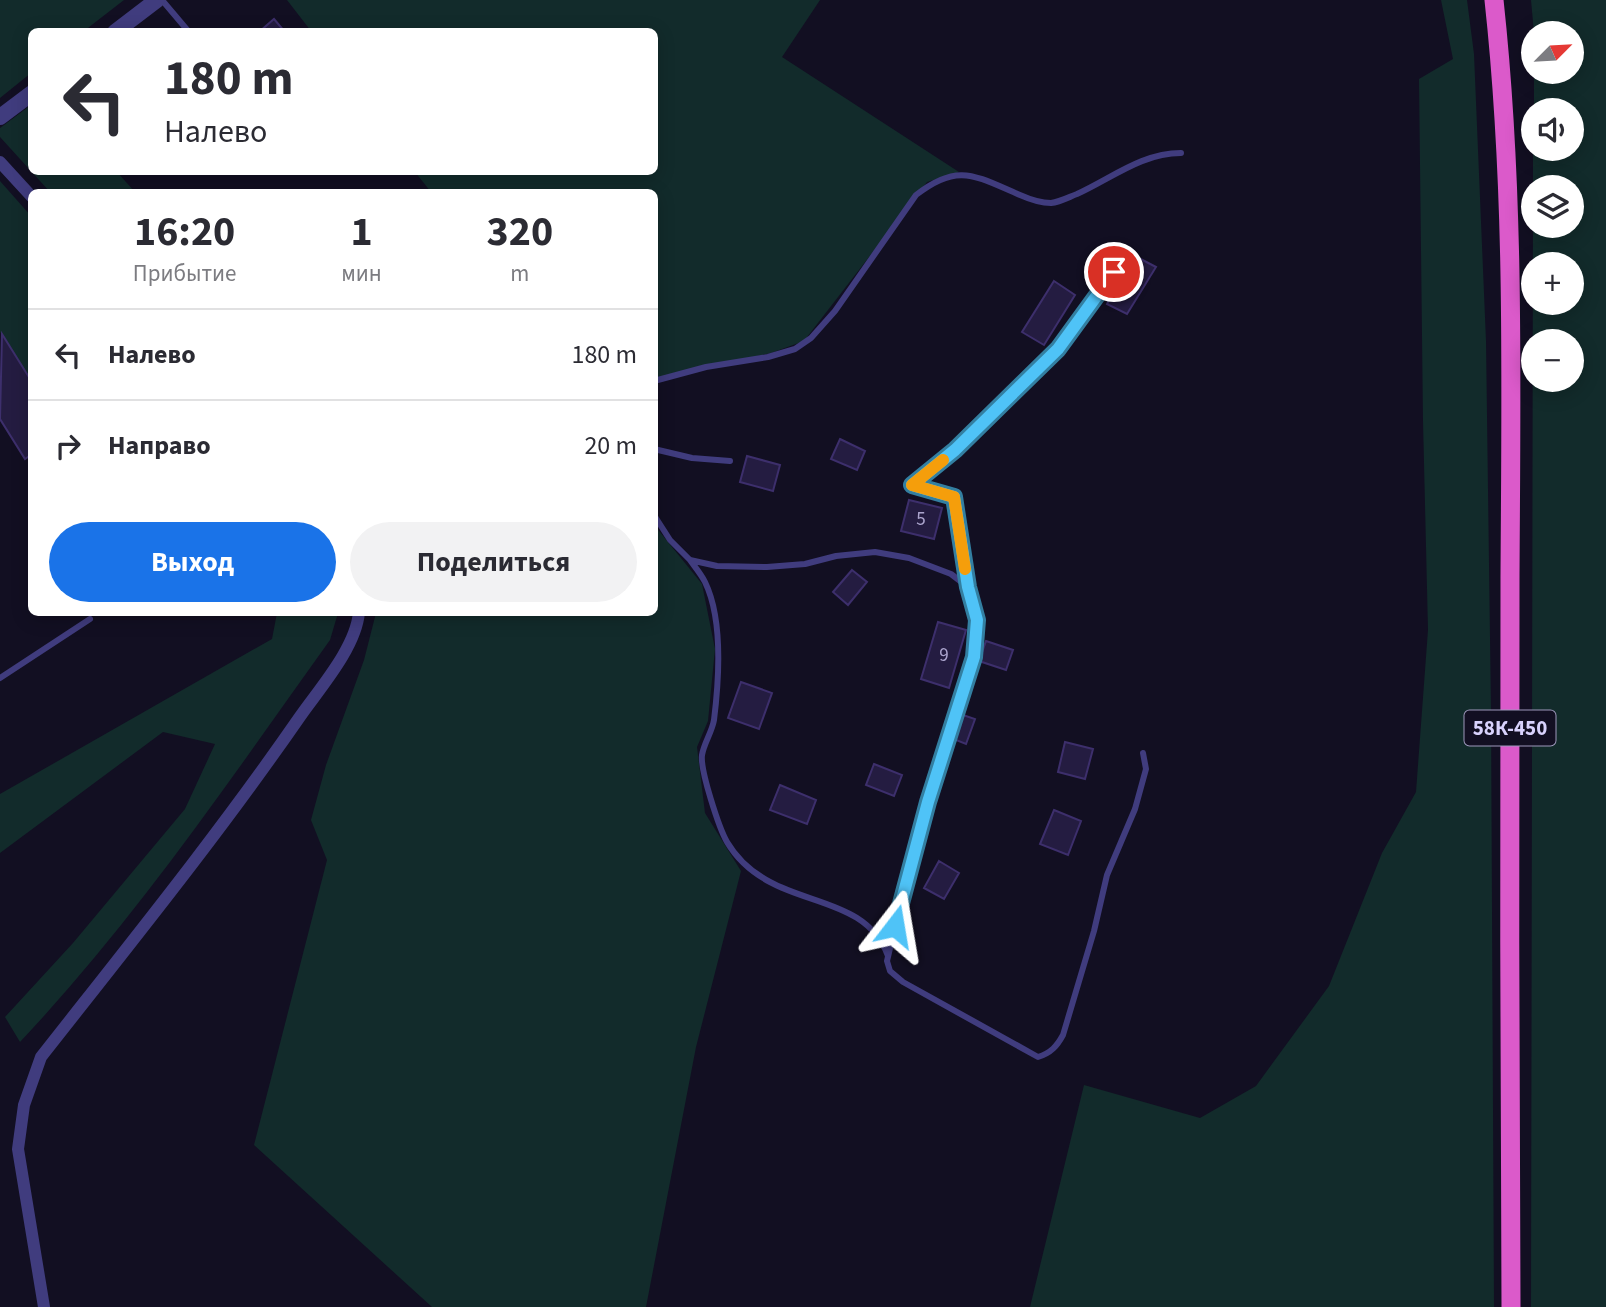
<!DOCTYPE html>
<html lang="ru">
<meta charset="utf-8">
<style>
body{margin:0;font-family:"Source Sans 3",sans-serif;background:#f2f2f3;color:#2b2b33;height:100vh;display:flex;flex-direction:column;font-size:26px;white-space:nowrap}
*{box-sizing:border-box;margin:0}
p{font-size:23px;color:#7c7c81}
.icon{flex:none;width:38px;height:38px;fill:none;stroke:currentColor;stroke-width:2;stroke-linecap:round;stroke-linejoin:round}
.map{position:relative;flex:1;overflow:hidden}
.panel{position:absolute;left:28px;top:189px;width:630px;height:427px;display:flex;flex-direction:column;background:#fff;border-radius:10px;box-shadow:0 4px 18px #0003}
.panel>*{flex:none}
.top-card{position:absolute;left:28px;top:28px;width:630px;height:147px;border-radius:10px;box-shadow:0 4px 18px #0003;background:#fff;color:#2b2b33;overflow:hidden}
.needle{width:46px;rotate:66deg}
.fabs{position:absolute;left:1521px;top:21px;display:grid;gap:14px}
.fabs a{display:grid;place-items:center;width:63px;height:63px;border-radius:50%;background:#fff;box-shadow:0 4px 18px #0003;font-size:35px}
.pin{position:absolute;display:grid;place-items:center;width:60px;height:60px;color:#fff;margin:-30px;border:4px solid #fff;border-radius:50%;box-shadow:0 2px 7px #0007}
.me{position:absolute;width:77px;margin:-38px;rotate:14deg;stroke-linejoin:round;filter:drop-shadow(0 0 5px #0008)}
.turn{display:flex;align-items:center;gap:24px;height:147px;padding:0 21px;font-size:32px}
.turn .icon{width:91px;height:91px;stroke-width:2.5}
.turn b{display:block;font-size:49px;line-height:60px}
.eta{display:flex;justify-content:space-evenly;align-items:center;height:119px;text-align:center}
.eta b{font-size:42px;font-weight:700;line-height:49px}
.primary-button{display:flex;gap:14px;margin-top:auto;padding:14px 21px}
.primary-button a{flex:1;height:80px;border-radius:42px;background:#1a73e8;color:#fff;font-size:28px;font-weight:700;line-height:80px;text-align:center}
.primary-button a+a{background:#f2f2f3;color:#2b2b33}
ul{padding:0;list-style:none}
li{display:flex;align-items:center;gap:21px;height:91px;padding:0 21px;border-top:2px solid #e1e1e2}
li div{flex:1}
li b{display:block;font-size:26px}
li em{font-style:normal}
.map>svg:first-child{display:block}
.green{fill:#122b2b;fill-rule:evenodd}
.building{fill:#241c41;stroke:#3d2f6c;stroke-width:2}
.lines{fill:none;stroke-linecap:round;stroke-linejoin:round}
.service{stroke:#403c7e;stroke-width:6}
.minor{stroke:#403c7e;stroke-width:12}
.tertiary{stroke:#403c7e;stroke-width:16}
.trunk{stroke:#db5aca;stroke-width:19}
.route-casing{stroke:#337fa1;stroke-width:18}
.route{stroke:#4fc3f7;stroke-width:12}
.slow{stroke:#f59e0b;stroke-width:12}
.labels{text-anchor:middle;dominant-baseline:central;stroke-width:7;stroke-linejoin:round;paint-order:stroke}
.number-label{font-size:19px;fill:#aba4cd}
.shield{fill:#120f22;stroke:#9d98bb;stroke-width:2}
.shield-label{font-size:21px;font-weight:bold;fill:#d8d2fc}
</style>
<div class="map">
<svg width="1606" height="1307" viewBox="0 0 1606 1307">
<rect width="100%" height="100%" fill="#120f22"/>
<path class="green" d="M0 0H124L84 31 32 32 31 73 0 98Z
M287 0H820L782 57 959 172 927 182 804 341 771 353 655 379 654 192H431L415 172H654V32L311 31Z
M1441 0H1467L1474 54 1486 341 1491 711 1494 1307H1030L1084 1085 1200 1118 1256 1086 1329 986 1382 853 1416 792 1428 630 1423 421 1419 79 1453 59Z
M1531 0H1606V1307H1531L1533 190V226H1572V187H1533V149H1572V110H1534V72H1572V33H1534ZM1572 264V303H1533V264ZM1572 341V380H1533V341Z
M31 105 32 172H117L135 192H50L0 137V128Z
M0 181 31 216V382L0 332Z
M655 526 702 584 715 649 708 721 697 747 705 813 741 871 696 1047 646 1307H432L254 1145 327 860 311 820 326 765 364 660 376 613 654 612Z
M277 613H338L330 640C232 777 136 919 20 1042L5 1017 73 943 185 809 215 744 163 732 0 853V794L272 639Z"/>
<path class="building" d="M274 19 285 32H259Z
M1133 255 1156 267 1127 314 1107 304Z
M1054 281 1075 295 1044 345 1022 332Z
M2 334 32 382V454L25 459 0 419Z
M840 439 865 451 857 470 831 459Z
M747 456 780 465 773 491 740 482Z
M909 500 942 508 934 539 901 531Z
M852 570 867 582 848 605 833 592Z
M938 622 966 630 949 688 921 679Z
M986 641 1013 650 1006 670 979 661Z
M741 682 772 693 759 729 728 718Z
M960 714 975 719 966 744 951 738Z
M1065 742 1093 749 1085 779 1058 772Z
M874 764 902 775 894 796 866 785Z
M780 785 816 800 807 824 770 810Z
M1054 810 1081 821 1068 855 1040 844Z
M939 861 959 873 944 899 924 888Z"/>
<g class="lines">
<path class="service" d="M162 0 189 32
M654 381 706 367 768 357 795 349 811 338 835 311 916 195C958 162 975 176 1020 195 1029 199 1041 203 1051 203 1060 202 1069 197 1077 194 1112 178 1142 153 1181 153
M654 449 692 458 730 461
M654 515 670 540 690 560 717 566 767 567 805 564 836 556 875 552 909 558 951 574 968 587 977 620 974 658 955 712 910 863 887 961 890 971 903 982 1038 1057C1051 1053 1057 1046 1063 1035L1094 931 1107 875 1135 809 1146 769 1143 753
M690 560C695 567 701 574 705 582 723 619 719 680 714 720 712 732 704 743 702 755 700 770 719 828 727 842 737 859 753 873 770 882 812 905 869 904 888 956
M968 587 954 497 912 485 955 450 1057 349 1081 314 1131 251
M0 678 90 619"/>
<path class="minor" d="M0 162 32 197
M44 1307 18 1149 24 1105 41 1057C129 945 218 835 299 718 319 689 356 648 359 612"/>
<path class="tertiary" d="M115 32 157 0
M0 117 32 93"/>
<path class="trunk" d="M1494 0C1515 192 1511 385 1510 578 1510 821 1509 1064 1511 1307"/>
</g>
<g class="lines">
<defs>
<path id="route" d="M895 926 928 802 974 657 977 620 968 587 954 497 912 485 955 450 1058 349 1114 272"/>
</defs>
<use href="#route" class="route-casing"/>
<use href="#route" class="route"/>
<path class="slow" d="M943 460 912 485 954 497 965 569"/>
</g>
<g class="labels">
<g class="number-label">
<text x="921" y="519">5</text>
<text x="944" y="655">9</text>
</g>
<rect class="shield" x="1464.5" y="710.5" width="91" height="35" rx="5"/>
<g class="shield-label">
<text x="1510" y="728">58К-450</text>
</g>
</g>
</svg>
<div class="fabs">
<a><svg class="needle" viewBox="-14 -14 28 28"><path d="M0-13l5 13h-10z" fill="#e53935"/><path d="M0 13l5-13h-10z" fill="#7c7c81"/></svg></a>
<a><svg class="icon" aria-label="sound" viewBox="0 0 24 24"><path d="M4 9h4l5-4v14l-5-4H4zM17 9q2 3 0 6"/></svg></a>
<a><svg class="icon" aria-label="layers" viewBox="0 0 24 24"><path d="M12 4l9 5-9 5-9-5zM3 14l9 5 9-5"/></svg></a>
<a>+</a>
<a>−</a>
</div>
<div class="pin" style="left:1114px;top:272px;background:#d93025"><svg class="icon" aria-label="arrive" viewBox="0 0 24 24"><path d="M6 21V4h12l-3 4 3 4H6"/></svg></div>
<svg class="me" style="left:895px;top:926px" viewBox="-20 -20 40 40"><path d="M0-17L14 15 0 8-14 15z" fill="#4fc3f7" stroke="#fff" stroke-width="4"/></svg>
<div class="top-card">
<div class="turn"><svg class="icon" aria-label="left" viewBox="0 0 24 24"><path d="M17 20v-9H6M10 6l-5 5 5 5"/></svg><div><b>180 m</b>Налево</div></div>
</div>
<section class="panel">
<div class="eta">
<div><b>16:20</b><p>Прибытие</p></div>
<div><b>1</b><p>мин</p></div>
<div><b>320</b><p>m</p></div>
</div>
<ul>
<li><svg class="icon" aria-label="left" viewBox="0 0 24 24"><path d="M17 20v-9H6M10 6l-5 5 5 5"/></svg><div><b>Налево</b></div><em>180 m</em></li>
<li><svg class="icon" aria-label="right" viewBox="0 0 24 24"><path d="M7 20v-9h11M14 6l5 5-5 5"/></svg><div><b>Направо</b></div><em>20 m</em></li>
</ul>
<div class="primary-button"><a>Выход</a><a>Поделиться</a></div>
</section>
</div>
